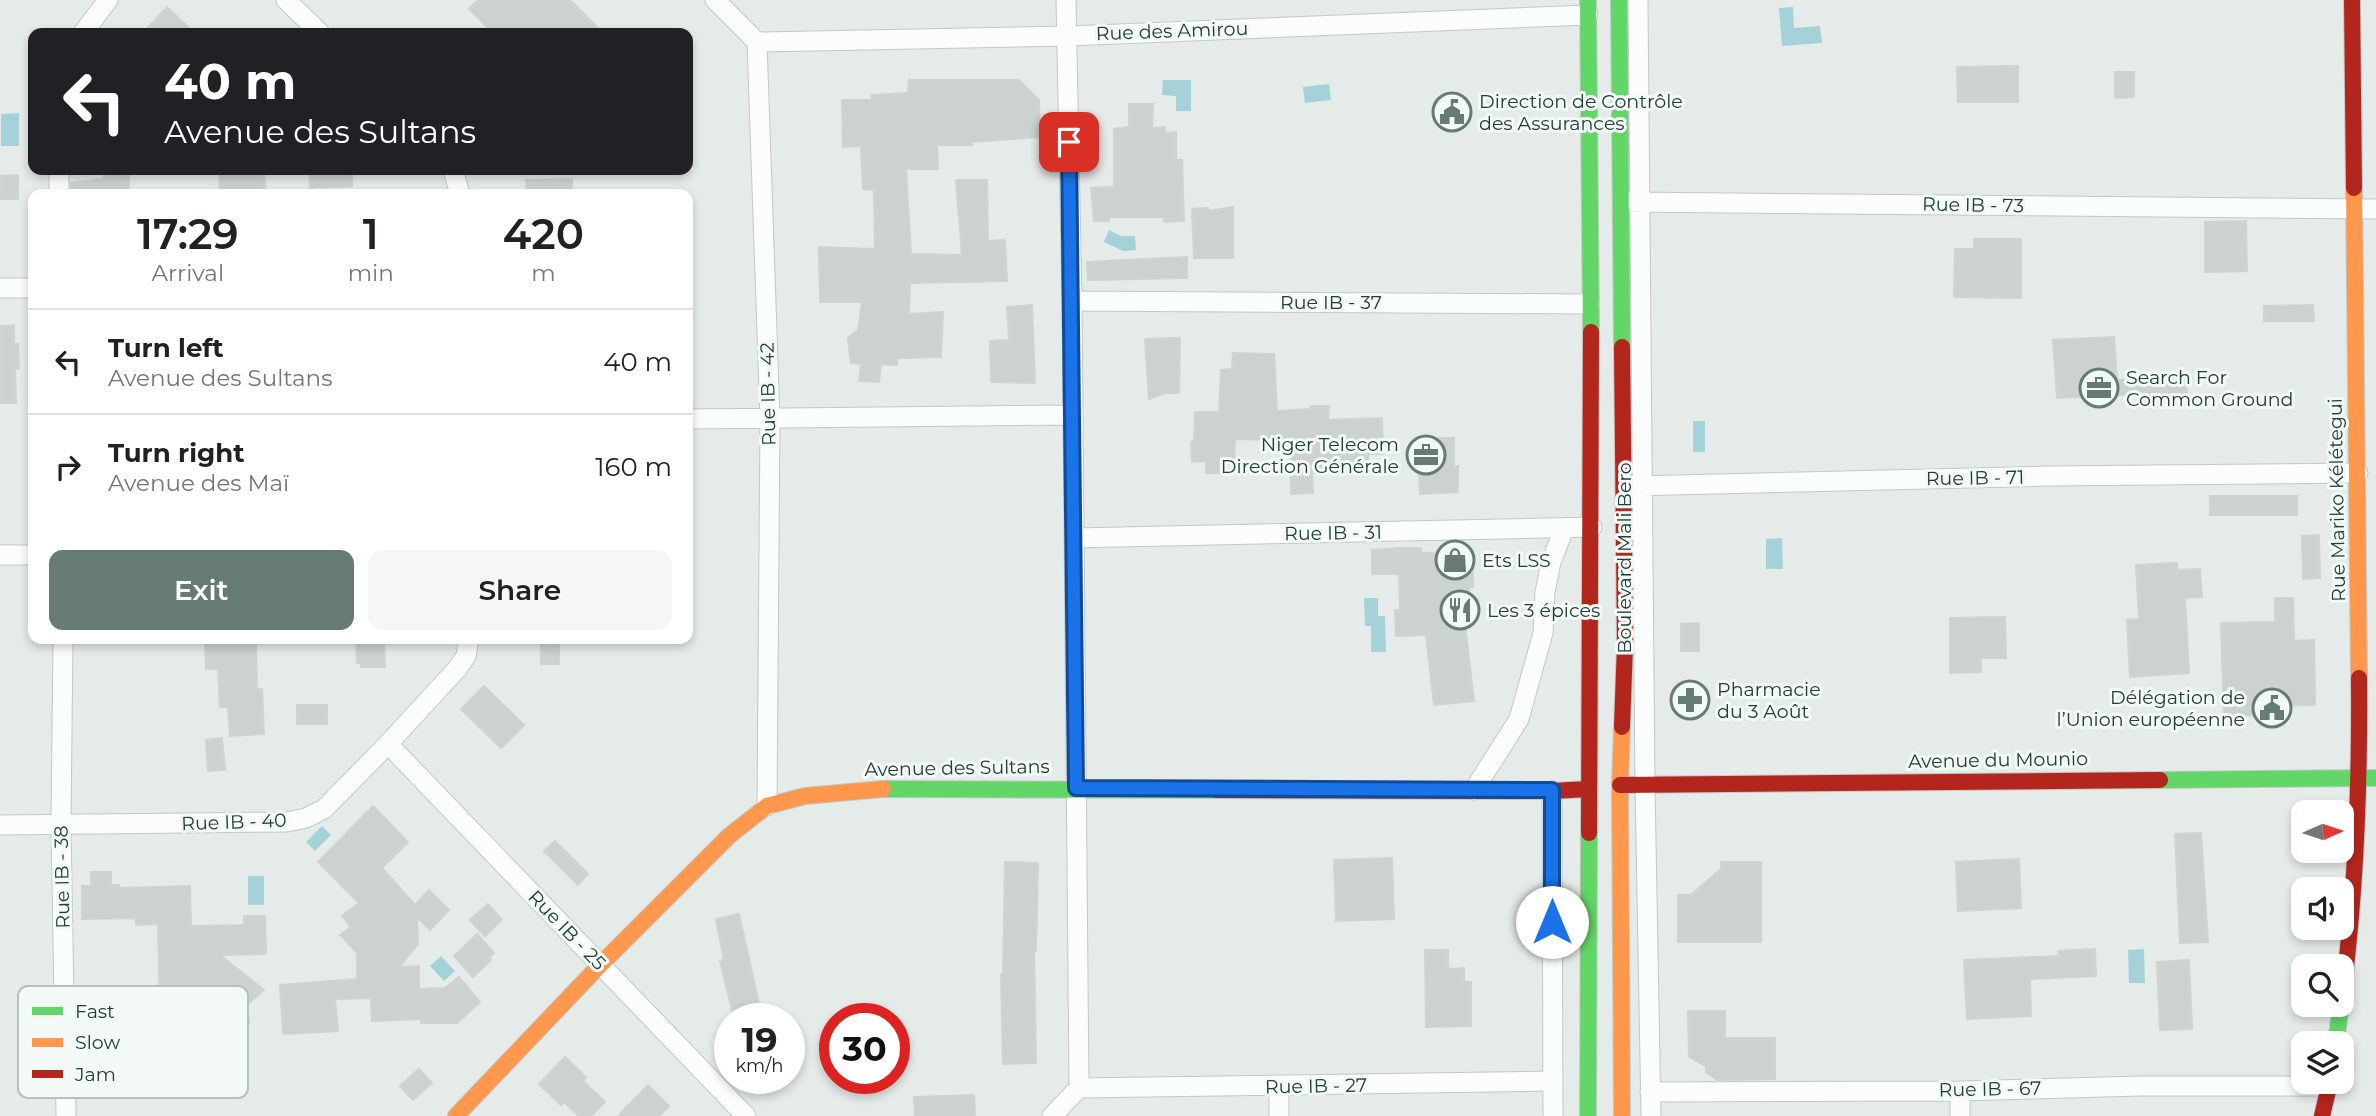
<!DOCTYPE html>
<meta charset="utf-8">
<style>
body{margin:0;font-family:Montserrat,sans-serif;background:#f6f6f6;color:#202124;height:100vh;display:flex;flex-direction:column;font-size:26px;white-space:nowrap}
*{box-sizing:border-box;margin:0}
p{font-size:23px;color:#757577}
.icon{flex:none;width:38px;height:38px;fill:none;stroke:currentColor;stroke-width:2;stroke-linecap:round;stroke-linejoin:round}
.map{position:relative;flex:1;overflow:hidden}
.details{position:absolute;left:28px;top:189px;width:665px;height:455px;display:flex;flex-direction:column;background:#fff;border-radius:14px;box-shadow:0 4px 10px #0003}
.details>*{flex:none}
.guide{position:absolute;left:28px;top:28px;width:665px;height:147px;border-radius:14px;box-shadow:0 4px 10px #0003;background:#202124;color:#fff;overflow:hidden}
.needle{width:46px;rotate:87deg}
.controls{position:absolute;left:2291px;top:800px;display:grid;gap:14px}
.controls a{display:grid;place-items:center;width:63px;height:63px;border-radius:14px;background:#fff;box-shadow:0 4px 10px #0003;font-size:35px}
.speed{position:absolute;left:714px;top:1003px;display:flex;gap:14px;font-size:35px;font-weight:700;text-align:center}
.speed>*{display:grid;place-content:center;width:91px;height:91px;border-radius:50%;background:#fff;box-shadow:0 4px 10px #0003;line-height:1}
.speed small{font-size:18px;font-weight:400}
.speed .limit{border:10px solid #d22;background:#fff;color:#111}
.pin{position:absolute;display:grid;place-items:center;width:60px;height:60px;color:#fff;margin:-30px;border-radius:14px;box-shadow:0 4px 10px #0006}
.me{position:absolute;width:77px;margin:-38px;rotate:0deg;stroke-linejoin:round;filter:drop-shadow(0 0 5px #0008)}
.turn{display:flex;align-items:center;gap:24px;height:147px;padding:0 21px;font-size:32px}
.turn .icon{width:91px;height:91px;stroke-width:2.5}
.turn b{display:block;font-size:49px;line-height:60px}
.eta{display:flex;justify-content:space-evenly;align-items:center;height:119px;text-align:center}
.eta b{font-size:42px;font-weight:600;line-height:49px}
.cta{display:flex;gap:14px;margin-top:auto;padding:14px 21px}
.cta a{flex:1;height:80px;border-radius:14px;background:#667b75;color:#fff;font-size:28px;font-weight:600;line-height:80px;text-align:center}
.cta a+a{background:#f6f6f6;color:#202124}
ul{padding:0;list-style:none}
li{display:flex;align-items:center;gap:21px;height:105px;padding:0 21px;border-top:2px solid #e0e0e0}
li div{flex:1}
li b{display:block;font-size:26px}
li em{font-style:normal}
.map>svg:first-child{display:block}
.water{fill:#a5d2d9}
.building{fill:#ccd2cf;stroke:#ced4d1;stroke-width:2}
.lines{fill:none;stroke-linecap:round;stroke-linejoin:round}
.street-casing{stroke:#c2c8c5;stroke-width:21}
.fast-casing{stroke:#c1c8c5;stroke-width:18}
.slow-casing{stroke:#c1c8c5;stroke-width:18}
.jam-casing{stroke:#c1c8c5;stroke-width:18}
.street{stroke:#fbfcfc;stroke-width:19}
.fast{stroke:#63d668;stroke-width:16}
.slow{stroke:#ff974d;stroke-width:16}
.jam{stroke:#b3261e;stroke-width:16}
.route-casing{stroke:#114b97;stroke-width:18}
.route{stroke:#1a73e8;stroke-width:12}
.labels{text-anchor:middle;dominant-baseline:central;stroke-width:6;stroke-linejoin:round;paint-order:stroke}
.street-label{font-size:19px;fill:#223e37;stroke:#f3f9f6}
.poi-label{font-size:19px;fill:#223e37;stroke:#f3f9f6;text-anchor:start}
.key{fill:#f3f9f6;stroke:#b4c1bd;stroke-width:2}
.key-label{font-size:19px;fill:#223e37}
</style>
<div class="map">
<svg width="2376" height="1116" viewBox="0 0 2376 1116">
<rect width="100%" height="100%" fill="#e5ebe8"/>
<path class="water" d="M1793 7 1794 28 1820 26 1822 43 1782 46 1779 8Z
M1163 80H1191V111H1176V96L1162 95Z
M1329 84 1331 100 1305 103 1303 87Z
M19 113V146H1V114Z
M1109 230 1121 236H1135L1136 250 1123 251 1104 242Z
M1693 421H1705V452H1693Z
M1782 538 1783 569H1766V539Z
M1364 598H1378V616H1385L1386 652H1371V626H1365Z
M322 826 331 835 315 851 306 842Z
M248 876H264V905H248Z
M2144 949 2145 983H2129L2128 950Z
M441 956 455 971 444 981 430 966Z"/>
<path class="building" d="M478 0H570L603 33H493L469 9Z
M167 7 194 33H143Z
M2018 66V102H1958L1957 67Z
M2115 72H2134V97L2115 98Z
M909 80H1019L1039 100 1040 137 972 142V145H937L938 169H906L911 254 962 255 956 180H987L988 241 1005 240 1007 281 910 283 909 314 943 312 941 357 897 358V365L881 364 879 382 859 381 861 364 851 363 848 338 858 330 862 302H820L819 247 875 249 874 190 863 189 861 146 843 147 842 100H871L872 95 908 93Z
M1129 104H1153L1152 128 1165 127V133L1176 132V160H1182L1184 221 1164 222V217H1109V221H1094L1091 188 1114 187V129L1129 127Z
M113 170H129V194H71V183L103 179 104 176H113Z
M219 170H264L266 194H220Z
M309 170H352V186L310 188Z
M18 175V199H0V176Z
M572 179V194H526V180Z
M1233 207V258H1194L1192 209 1208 208 1209 211Z
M2246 221 2247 271 2205 272V222Z
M1974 239H2021V298L1954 297 1955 249H1974Z
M1187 257V278L1088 280 1087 262Z
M1032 305 1035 383 991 382 990 341 1009 340 1007 307Z
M2313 305 2314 321H2264V306Z
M14 325V344H18L19 369H15L16 403H0V326Z
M2114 337 2117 380 2187 378V406L2142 408V394L2057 398 2053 340Z
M1180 338 1179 393H1164L1149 399 1145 339Z
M1233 353 1274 354 1277 411 1311 409V406H1329L1328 420 1382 418 1383 454H1368V470L1312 473 1313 493 1291 494V440L1235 439 1234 463 1222 465 1223 473H1206V461L1192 462 1191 442 1194 441 1195 412H1219L1221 370 1232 369Z
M1418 438H1454V468L1458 466V492L1420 494Z
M2210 496H2297V515H2210Z
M2319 535 2320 578 2303 579 2302 536Z
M1398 548H1421V553L1466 552V568H1473V587H1469V624H1465L1474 701 1434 705 1426 635 1396 636 1395 610H1400L1399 574H1372V550Z
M2177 563V570L2200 569 2202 597 2185 598 2189 673 2130 677 2127 620 2139 619 2136 565Z
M2275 598H2293L2294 641 2314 640 2315 705 2278 706V715L2224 716 2221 623 2275 622Z
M2005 617 2006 658H1981V672L1950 673V618Z
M1699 623V651H1681V624Z
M356 639H384L385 667H361V663H357Z
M541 639H559V664H541Z
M256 640 257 689H262L264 734 230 736 228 707H220L218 669H206L205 641Z
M484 686 524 725 501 748 461 709Z
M297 705H327V724H297Z
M222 738 225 770 208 771 206 740Z
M373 806 408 842 382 868 415 905 429 890 449 910 430 930 417 917 418 944 399 967 419 966V989L445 988 459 977 480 1002 457 1023H421V1019L372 1021 371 998 335 999 338 1031 283 1034 280 985 357 979V953L340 935 351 927 342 916 359 903 318 862Z
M2201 833 2208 942 2180 943 2175 834Z
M555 841 588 874 578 885 544 851Z
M1392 858 1394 919 1336 921 1334 860Z
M2019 859 2021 908 1958 911 1956 862Z
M1005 862 1038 863 1036 951H1034L1036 1063 1003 1064 1001 974H1003Z
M1721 862H1761V942H1678V895H1691L1721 869Z
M91 872H111V885H119V888L190 886 191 926 244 925V916H265L266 954 220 955 264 990 247 1005 249 1023 187 1026 188 1079H155L154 1021H160L158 924 136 925V918L82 919V886H91Z
M488 904 502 920 485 936 470 920Z
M739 914 761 1013 734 1018 720 961 724 960 716 919Z
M477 934 494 953 489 958 491 960 473 977 454 956Z
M2095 949 2096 976 2030 979 2031 1016 1967 1019 1964 960 2059 956 2058 951Z
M1425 950H1448V969L1464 968V982H1471V1026L1426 1027Z
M2189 960 2192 1029 2160 1030 2157 962Z
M1688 1011H1725V1038H1775V1079L1717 1080 1706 1072V1066L1689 1057Z
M565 1057 586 1077 583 1081 605 1102 591 1116H579L564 1102 561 1105 539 1084Z
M419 1069 432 1083 413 1100 400 1086Z
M648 1085 669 1106 659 1116H618Z
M974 1095 975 1116H915L914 1097Z"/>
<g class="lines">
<defs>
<path id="street" d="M286 0 320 33
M715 0 757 42 770 419 767 806
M1638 0 1645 785 1651 1116
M83 33 108 0
M757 42 1068 36 1588 15
M59 170V194
M453 170 460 194
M1628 202 2376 209
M0 288H33
M1072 301 1590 304
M688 419 1073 415
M1631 486 2050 476 2358 473
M1074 538 1592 527
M0 555H33
M63 639 61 825 66 1116
M388 744 746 1116
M1474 790 1519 719 1543 633 1545 592 1551 562 1564 529
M1552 791 1553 1116
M0 825 287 822 306 818 324 809 388 744 457 669 466 656 469 639
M1279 1087V1116
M1079 1088 1553 1081
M1960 1091V1116
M1650 1092 1960 1091 2141 1086H2330
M1052 1116 1079 1088 1072 301 1066 0"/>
<path id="fast" d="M1588 0 1591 332
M1619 0 1622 347
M2160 780 2376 778
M883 789 1217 790
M2336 1043 2341 1004
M1588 1116 1589 833"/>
<path id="slow" d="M2354 188 2359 678
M456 1116 600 965 729 836 767 806 805 796 883 789
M1622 1116 1620 785 1622 727"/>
<path id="jam" d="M2352 0 2354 188
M1622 727 1625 644 1622 347
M1620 785 2160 780
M1217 790 1552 791 1588 789
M1589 833 1591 332
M2342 1000C2356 893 2360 786 2359 678
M2322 1116 2330 1082"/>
</defs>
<use href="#street" class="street-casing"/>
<use href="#fast" class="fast-casing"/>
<use href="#slow" class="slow-casing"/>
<use href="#jam" class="jam-casing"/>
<use href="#street" class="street"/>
<use href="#fast" class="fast"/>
<use href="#slow" class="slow"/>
<use href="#jam" class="jam"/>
</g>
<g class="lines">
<defs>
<path id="route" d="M1069 142 1076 788 1552 790V922"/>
</defs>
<use href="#route" class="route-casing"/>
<use href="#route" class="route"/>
</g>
<defs>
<symbol id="civic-ring" viewBox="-11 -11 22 22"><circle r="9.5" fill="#f3f9f6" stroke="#667b75" stroke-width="1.5"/><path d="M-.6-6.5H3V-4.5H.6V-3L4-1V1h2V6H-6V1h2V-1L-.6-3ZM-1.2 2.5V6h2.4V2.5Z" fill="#667b75"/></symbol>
<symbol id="office-ring" viewBox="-11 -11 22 22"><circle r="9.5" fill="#f3f9f6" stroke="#667b75" stroke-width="1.5"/><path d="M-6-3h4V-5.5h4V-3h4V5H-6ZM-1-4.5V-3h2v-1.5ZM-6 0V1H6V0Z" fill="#667b75"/></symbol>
<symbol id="shop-ring" viewBox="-11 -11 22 22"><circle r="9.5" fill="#f3f9f6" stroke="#667b75" stroke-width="1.5"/><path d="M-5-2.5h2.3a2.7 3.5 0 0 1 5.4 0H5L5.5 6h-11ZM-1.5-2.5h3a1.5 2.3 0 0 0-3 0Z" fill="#667b75"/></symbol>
<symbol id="restaurant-ring" viewBox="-11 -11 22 22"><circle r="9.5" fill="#f3f9f6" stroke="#667b75" stroke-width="1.5"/><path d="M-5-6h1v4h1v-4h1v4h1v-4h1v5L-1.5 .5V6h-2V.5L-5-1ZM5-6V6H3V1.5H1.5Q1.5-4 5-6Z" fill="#667b75"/></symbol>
<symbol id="pharmacy-ring" viewBox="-11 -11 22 22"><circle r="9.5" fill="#f3f9f6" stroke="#667b75" stroke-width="1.5"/><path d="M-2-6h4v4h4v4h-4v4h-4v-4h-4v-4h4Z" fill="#667b75"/></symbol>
</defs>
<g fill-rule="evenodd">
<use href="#civic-ring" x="1430" y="90" width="44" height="44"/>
<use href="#office-ring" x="2077" y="366" width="44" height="44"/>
<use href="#office-ring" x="1404" y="433" width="44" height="44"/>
<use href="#shop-ring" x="1433" y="538" width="44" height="44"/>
<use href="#restaurant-ring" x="1438" y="588" width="44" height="44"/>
<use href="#pharmacy-ring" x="1668" y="678" width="44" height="44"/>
<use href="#civic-ring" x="2250" y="686" width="44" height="44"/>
</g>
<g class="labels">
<g class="street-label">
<text transform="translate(1172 31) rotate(-2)">Rue des Amirou</text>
<text transform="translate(1973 205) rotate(1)">Rue IB - 73</text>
<text x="1331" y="302">Rue IB - 37</text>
<text transform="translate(768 394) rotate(-91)">Rue IB - 42</text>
<text transform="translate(1975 478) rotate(-1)">Rue IB - 71</text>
<text transform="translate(2337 500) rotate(-91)">Rue Mariko Kélétegui</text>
<text transform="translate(1333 533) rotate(-1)">Rue IB - 31</text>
<text transform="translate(1624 558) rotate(-90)">Boulevard Mali Bero</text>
<text transform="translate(1998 760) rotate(-1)">Avenue du Mounio</text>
<text transform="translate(957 768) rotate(-1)">Avenue des Sultans</text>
<text transform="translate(234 822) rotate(-2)">Rue IB - 40</text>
<text transform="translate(62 877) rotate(-91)">Rue IB - 38</text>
<text transform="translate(567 930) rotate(46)">Rue IB - 25</text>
<text transform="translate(1316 1086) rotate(-1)">Rue IB - 27</text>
<text transform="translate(1990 1089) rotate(-1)">Rue IB - 67</text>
</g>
<g class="poi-label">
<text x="1479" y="101">Direction de Contrôle<tspan x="1479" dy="22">des Assurances</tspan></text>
<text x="2126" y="377">Search For<tspan x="2126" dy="22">Common Ground</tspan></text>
<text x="1399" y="444" text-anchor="end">Niger Telecom<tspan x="1399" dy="22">Direction Générale</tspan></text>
<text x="1482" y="560">Ets LSS</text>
<text x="1487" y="610">Les 3 épices</text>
<text x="1717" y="689">Pharmacie<tspan x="1717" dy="22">du 3 Août</tspan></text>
<text x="2245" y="697" text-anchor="end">Délégation de<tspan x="2245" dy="22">l’Union européenne</tspan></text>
</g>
</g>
<rect x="18" y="986" width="230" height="112" rx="10" class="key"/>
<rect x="32" y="1007" width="31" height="8" fill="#63d668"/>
<rect x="32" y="1038" width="31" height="9" fill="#ff974d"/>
<rect x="32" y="1070" width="31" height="8" fill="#b3261e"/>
<g class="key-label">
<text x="75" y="1018">Fast</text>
<text x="75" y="1049">Slow</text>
<text x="75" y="1081">Jam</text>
</g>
</svg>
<div class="controls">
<a><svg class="needle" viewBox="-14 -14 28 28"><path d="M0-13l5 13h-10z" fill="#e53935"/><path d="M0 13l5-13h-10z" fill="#757577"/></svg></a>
<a><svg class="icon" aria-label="sound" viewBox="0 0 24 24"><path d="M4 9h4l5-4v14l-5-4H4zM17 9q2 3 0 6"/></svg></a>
<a><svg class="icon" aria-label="search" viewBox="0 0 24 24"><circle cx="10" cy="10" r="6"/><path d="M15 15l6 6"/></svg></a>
<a><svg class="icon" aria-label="layers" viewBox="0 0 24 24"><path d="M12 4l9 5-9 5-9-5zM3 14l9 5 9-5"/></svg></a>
</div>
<div class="speed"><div>19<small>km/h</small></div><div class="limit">30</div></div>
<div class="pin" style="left:1069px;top:142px;background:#d93025"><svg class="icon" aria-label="arrive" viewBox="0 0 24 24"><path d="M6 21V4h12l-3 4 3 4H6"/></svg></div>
<svg class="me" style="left:1552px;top:922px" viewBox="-20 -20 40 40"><circle r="19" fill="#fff"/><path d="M0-13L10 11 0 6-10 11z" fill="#1a73e8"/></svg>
<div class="guide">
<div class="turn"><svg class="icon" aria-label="left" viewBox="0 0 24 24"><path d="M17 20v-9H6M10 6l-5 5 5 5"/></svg><div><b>40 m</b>Avenue des Sultans</div></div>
</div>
<section class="details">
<div class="eta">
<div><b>17:29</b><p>Arrival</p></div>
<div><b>1</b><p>min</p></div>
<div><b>420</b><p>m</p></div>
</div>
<ul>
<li><svg class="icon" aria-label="left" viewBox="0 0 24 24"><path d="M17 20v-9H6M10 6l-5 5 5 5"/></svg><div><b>Turn left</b><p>Avenue des Sultans</p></div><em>40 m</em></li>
<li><svg class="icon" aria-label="right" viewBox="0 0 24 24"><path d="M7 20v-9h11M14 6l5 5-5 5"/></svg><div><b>Turn right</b><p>Avenue des Maï</p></div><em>160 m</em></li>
</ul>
<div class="cta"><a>Exit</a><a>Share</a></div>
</section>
</div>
